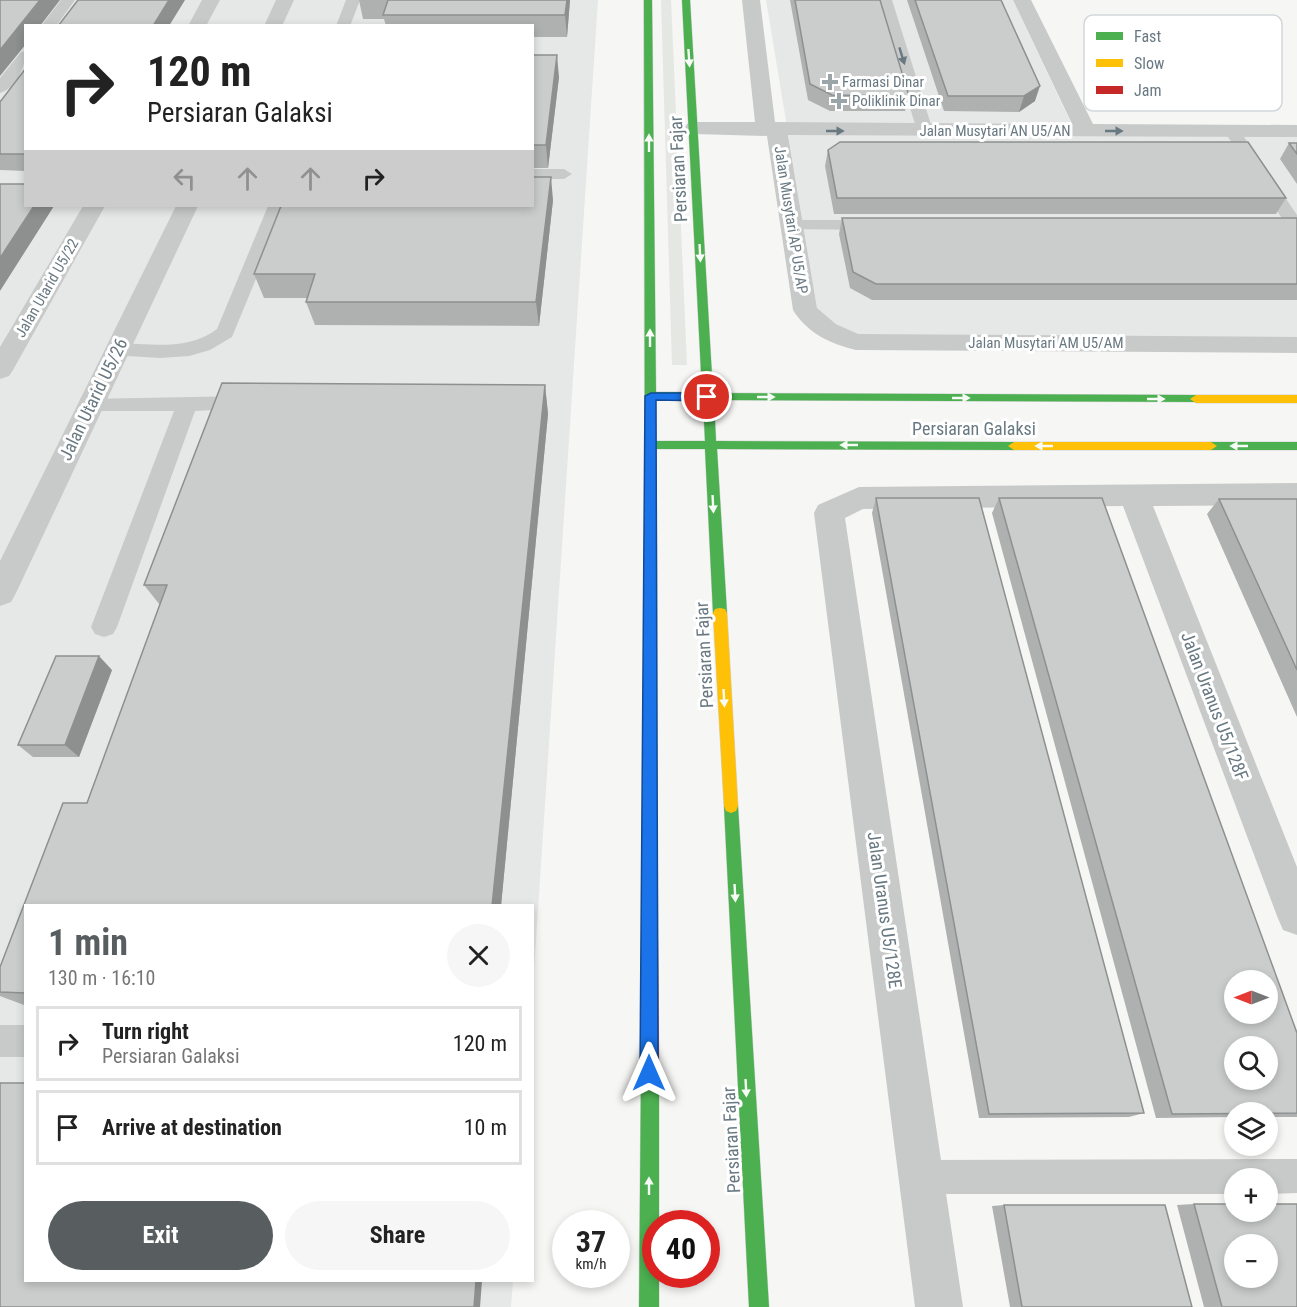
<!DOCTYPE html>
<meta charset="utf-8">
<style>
body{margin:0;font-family:"Roboto Condensed",sans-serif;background:#f6f6f6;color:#222;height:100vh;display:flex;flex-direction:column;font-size:22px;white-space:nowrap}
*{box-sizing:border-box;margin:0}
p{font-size:20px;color:#767676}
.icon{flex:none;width:33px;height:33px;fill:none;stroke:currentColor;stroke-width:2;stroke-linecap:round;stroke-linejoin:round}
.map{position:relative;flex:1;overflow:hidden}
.sheet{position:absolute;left:24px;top:904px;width:510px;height:378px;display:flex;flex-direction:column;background:#fff;border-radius:0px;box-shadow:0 3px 9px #0003}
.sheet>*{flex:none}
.hud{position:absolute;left:24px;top:24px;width:510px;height:183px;border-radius:0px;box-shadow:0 3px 9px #0003;background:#fff;color:#222;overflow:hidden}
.needle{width:39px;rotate:270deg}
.controls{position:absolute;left:1224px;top:970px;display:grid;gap:12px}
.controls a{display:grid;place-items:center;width:54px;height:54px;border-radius:50%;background:#fff;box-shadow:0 3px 9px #0003;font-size:30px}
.speed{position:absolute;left:552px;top:1210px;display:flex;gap:12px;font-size:30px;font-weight:700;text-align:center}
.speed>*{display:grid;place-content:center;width:78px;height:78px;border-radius:50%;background:#fff;box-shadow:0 3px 9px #0003;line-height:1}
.speed small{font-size:15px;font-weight:400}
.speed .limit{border:9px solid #d22;background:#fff;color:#111}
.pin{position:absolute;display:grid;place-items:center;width:51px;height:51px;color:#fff;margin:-26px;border:3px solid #fff;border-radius:50%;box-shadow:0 2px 6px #0007}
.me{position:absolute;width:66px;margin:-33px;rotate:0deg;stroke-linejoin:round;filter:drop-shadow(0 0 4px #0008)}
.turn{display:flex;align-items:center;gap:21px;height:126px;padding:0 24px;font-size:27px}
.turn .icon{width:78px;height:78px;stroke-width:2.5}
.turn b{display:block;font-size:42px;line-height:51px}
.lanes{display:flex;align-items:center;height:57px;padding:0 24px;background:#0003;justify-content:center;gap:30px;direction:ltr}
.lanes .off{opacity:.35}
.round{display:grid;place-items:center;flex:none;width:63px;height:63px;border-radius:32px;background:#f6f6f6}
.headline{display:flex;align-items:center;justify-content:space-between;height:102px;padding:0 24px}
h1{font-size:36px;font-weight:700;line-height:45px;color:#585d5f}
.button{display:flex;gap:12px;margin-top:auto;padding:12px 24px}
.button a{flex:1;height:69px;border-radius:36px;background:#585d5f;color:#fff;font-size:24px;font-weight:700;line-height:69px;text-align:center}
.button a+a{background:#f6f6f6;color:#222}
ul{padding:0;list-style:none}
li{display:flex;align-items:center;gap:18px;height:75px;margin:0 12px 9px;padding:0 12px;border:3px solid #e0e0e0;border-radius:0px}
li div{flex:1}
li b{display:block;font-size:22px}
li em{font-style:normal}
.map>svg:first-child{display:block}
.built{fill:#e6e7e7;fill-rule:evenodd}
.green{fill:#e5e7e3}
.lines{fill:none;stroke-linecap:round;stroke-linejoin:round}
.fast-casing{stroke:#d2d3d3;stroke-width:1}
.slow-casing{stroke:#d2d3d3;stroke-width:1}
.jam-casing{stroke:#d2d3d3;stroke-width:1}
.lane{fill:#c8caca;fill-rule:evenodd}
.street{fill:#c8caca;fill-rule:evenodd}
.fast{fill:#4caf50;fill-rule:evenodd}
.slow{fill:#ffc107;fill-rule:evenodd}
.jam{fill:#c62828;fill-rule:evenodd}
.wall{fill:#afb0b0}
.shaded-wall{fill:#8e9090}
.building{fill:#cbcdcd;stroke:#8e9090;stroke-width:1.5;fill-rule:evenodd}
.oneway{fill:#697982}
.oneway2{fill:#f6fbf6}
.route{fill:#1a73e8;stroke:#114b97;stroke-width:1.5}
.poi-dot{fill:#9aa5aa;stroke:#fff;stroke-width:2}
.labels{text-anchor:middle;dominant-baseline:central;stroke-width:6;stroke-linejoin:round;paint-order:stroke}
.far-poi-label{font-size:15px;fill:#697982;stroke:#fff;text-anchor:start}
.far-street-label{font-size:15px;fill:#697982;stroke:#fff}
.street-label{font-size:18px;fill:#697982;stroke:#fff}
.key{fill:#fff;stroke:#d2d7da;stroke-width:1.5}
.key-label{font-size:16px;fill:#697982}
</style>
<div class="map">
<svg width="1297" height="1307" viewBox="0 0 1297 1307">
<rect width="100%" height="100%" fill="#f6f6f5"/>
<path class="built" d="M0 0H598L533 986 532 906H26V1281H513L511 1307H0ZM26 26H532V206H26Z
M766 0H1013L1077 136H1297V339L858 335 835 323 817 308Z"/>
<path class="green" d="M661 0H671L687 365H672Z"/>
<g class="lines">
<defs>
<path id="fast" d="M644 0H652L656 392H702L682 0H690L713 393 1196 395 1202 399 1200 402 714 400 716 441 1014 442 1020 446 1014 450 717 449 727 613 725 617H715L713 613 705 449H656L657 578 651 583 646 582 645 578ZM656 400H703L705 441H656Z
M1211 442H1297V450H1211L1205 446Z
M731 799 736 801 738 806 769 1307H749L724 806 726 801Z
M650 1063 656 1066 659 1072V1224H656V1275H659V1307H639L641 1072 644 1066Z"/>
<path id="slow" d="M1196 395H1297V403H1196L1190 399Z
M1014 442H1211L1217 446 1211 450H1014L1008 446Z
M651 573 657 578V798L655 803 650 805 645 803 643 798 645 578Z
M720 608 725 609 727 613 738 806 736 811 731 813 726 811 724 806 713 613 715 609Z"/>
<path id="jam" d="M650 791 655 793 657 798 659 1072 656 1078 650 1081 644 1078 641 1072 643 798 645 793Z"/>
</defs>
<use href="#fast" class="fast-casing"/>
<use href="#slow" class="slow-casing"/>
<use href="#jam" class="jam-casing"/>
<path class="lane" d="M61 0H75L56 26H41Z
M346 0H360L350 26H336Z
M878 0H892L933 131 931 134 925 136 917 131Z
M26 51C26 65 16 89 0 93V78L21 52Z
M1232 126 1238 128 1297 215V233L1291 232 1224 131Z
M532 169H564L572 174 564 179H532Z
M268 206H286L232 337 210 350 189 356 160 358 110 355 107 350 110 345 117 343C151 344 188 351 217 329Z
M792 220H876L885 225 876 230 786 229 783 225 786 221Z
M247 396 254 398 257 403 254 408 195 411 117 627 113 634 104 637 95 634 91 627 174 411H91L84 409 81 404 84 399Z
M0 1025H26V1057H0Z
M1297 1159V1193L1268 1194V1179H1234V1194H922L910 1189 905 1177 910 1165 922 1160Z"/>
<path class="street" d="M202 0H220L206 26H188Z
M276 0H294L282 26H264Z
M742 0H760L775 122 1072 124 1013 0H1031L1093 124 1297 125V137L788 135 817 308 836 324 858 334 1297 337V353L856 350C831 344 807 333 793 310L767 136 694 134 687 132 684 128 687 124 694 122H755Z
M83 206H105L13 370 9 376 0 379V347Z
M176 206H198L16 593 11 602 0 606V561Z
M1297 483V505L1153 506 1297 867V935L1283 930 1277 916 1123 506 863 509 845 518 963 1307H915L814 513 818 505 859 487Z"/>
<use href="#fast" class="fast"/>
<use href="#slow" class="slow"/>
<use href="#jam" class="jam"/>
</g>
<path class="wall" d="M359 0H570L567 37H532V26H386L384 19H363Z
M790 0H880L909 96 905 111H830L808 100Z
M907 0H1001L1035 101 1019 112 944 111Z
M532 55 559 77 548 168H532Z
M26 68V171L0 170V102Z
M1114 74 1158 98 1154 106H1124L1111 82Z
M1289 143H1297V184L1280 159Z
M828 150 1286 198 1276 214H834L825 166Z
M553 200 539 326 315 325 306 302 307 298H264L254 274Z
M842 218H1297V300H872L850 288 839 234Z
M222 383 545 385 548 414 501 906H26V1005H24L0 996V967L63 803H87L160 605 144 585Z
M876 498 1144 1113 1129 1117 979 1118 872 513Z
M999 498 1297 1033V1117H1268V1113H1234V1117L1156 1118 992 513Z
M1219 499H1297V717L1207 514Z
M112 670 79 757H33L18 745Z
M1194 1204 1297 1307H1204L1177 1205Z
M1004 1205 1192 1307H1010L992 1206Z"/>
<path class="shaded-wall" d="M40 0H60L40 26H26V44L0 76V50Z
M169 0H185L169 26H153Z
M567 0H570L567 37 565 15Z
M557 55 559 77 548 168 546 145Z
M1040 86 1035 101 1019 112 1024 96Z
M551 177 553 200 539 326 536 302Z
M34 206H54L0 291V258Z
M545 385 548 414 501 906H492Z
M99 656 112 670 79 757 65 745Z
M476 1281H482L480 1307H474Z"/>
<path class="building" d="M0 0H40L0 50Z
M78 0H169L153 26H58Z
M388 0H567L565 15H383Z
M795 0H880L909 96 832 95 810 84Z
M915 0H1001L1040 86 1024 96H948Z
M532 55H557L546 145H532Z
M26 68V154H0V102Z
M840 142H1248L1286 198H837L828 150Z
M1289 143H1297V154Z
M532 177H551L536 302H306L315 274H254L281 206H532Z
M0 184H26V206H34L0 258Z
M842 218H1297V284H876L853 272Z
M222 383 545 385 492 906H26V993L0 992V967L63 803H87L167 585H144Z
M876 498H979L1144 1113 989 1114Z
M999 498H1102L1297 1033V1113L1172 1114ZM1234 981H1268V1014H1234ZM1234 1047H1268V1080H1234Z
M1219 499H1297V670Z
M56 656H99L65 745H18Z
M0 1083H26V1281H476L474 1307H0Z
M1194 1204H1234V1212H1268V1204H1297V1307H1222ZM1234 1245H1268V1278H1234Z
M1004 1205H1165L1192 1307H1022Z"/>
<defs><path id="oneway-solid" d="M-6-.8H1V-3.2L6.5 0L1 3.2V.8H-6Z" transform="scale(1.5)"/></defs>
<g class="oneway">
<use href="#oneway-solid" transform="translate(902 56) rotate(73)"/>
<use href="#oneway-solid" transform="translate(835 131)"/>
<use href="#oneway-solid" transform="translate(1114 131)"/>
</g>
<g class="oneway2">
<use href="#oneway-solid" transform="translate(689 58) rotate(86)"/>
<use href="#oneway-solid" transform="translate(649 143) rotate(-90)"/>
<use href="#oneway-solid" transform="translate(700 253) rotate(87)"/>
<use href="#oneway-solid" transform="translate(650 338) rotate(-90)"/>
<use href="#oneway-solid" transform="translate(766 397)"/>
<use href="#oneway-solid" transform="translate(961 398)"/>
<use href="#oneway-solid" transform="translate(1156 399)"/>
<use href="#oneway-solid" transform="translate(849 445) rotate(-180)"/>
<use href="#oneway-solid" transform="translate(1044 446) rotate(-180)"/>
<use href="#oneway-solid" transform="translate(1239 446) rotate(-180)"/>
<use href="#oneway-solid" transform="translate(713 504) rotate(87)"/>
<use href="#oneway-solid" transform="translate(724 698) rotate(87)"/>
<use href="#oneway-solid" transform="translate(735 893) rotate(87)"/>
<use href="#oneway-solid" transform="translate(746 1088) rotate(87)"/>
<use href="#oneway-solid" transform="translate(649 1186) rotate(-90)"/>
</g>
<path class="route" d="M651 393H707L713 397 707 401 656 400 658 1073 656 1079 649 1082 643 1079 640 1073 645 396Z"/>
<g class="poi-dot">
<path d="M827 73h6v6h6v6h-6v6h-6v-6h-6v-6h6z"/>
<path d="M836 92h6v6h6v6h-6v6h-6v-6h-6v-6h6z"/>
</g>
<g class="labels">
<g class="far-poi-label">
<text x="842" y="82">Farmasi Dinar</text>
<text x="852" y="101">Poliklinik Dinar</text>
</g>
<g class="far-street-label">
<text x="995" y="131">Jalan Musytari AN U5/AN</text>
<text transform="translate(791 220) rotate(81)">Jalan Musytari AP U5/AP</text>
<text transform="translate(47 288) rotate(-60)">Jalan Utarid U5/22</text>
<text x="1046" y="343">Jalan Musytari AM U5/AM</text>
</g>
<g class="street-label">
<text transform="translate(678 169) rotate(-93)">Persiaran Fajar</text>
<text transform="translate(93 399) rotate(-64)">Jalan Utarid U5/26</text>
<text x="974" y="428">Persiaran Galaksi</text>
<text transform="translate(704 655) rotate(-93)">Persiaran Fajar</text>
<text transform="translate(1215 706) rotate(69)">Jalan Uranus U5/128F</text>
<text transform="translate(885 910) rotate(82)">Jalan Uranus U5/128E</text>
<text transform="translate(731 1140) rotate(-93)">Persiaran Fajar</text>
</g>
</g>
<rect x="1084" y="15" width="198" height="96" rx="9" class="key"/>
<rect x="1096" y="32" width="27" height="8" fill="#4caf50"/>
<rect x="1096" y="59" width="27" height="8" fill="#ffc107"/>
<rect x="1096" y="86" width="27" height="8" fill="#c62828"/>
<g class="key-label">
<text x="1134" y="42">Fast</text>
<text x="1134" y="69">Slow</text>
<text x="1134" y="96">Jam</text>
</g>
</svg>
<div class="controls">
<a><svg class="needle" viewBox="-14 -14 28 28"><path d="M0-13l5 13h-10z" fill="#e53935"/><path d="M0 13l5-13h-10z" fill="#767676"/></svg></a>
<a><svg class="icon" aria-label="search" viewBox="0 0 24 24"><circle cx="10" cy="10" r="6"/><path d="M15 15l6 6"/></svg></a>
<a><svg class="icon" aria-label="layers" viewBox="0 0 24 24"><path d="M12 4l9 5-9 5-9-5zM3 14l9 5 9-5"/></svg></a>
<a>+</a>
<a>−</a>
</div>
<div class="speed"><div>37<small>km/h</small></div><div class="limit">40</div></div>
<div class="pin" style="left:707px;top:397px;background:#d93025"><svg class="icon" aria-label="arrive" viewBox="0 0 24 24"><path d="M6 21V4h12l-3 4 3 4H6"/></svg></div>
<svg class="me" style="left:649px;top:1073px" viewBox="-20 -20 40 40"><path d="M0-17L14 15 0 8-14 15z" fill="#1a73e8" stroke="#fff" stroke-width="4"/></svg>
<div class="hud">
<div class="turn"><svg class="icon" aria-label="right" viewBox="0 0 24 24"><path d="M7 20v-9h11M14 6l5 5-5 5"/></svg><div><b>120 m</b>Persiaran Galaksi</div></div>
<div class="lanes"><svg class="icon off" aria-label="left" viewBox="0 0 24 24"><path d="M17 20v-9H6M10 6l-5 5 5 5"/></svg><svg class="icon off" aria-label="ahead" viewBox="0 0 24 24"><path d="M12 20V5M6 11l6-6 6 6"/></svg><svg class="icon off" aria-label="ahead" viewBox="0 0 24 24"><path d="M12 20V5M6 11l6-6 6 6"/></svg><svg class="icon" aria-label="right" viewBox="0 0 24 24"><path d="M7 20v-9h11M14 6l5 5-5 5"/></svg></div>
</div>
<section class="sheet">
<div class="headline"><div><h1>1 min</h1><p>130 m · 16:10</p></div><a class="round"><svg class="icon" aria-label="close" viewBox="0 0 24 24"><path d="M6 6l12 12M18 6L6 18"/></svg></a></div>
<ul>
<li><svg class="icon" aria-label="right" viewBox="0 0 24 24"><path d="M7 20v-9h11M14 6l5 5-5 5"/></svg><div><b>Turn right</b><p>Persiaran Galaksi</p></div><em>120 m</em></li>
<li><svg class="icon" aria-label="arrive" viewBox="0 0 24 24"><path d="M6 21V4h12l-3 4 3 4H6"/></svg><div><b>Arrive at destination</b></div><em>10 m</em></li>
</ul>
<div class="button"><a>Exit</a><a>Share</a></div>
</section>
</div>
